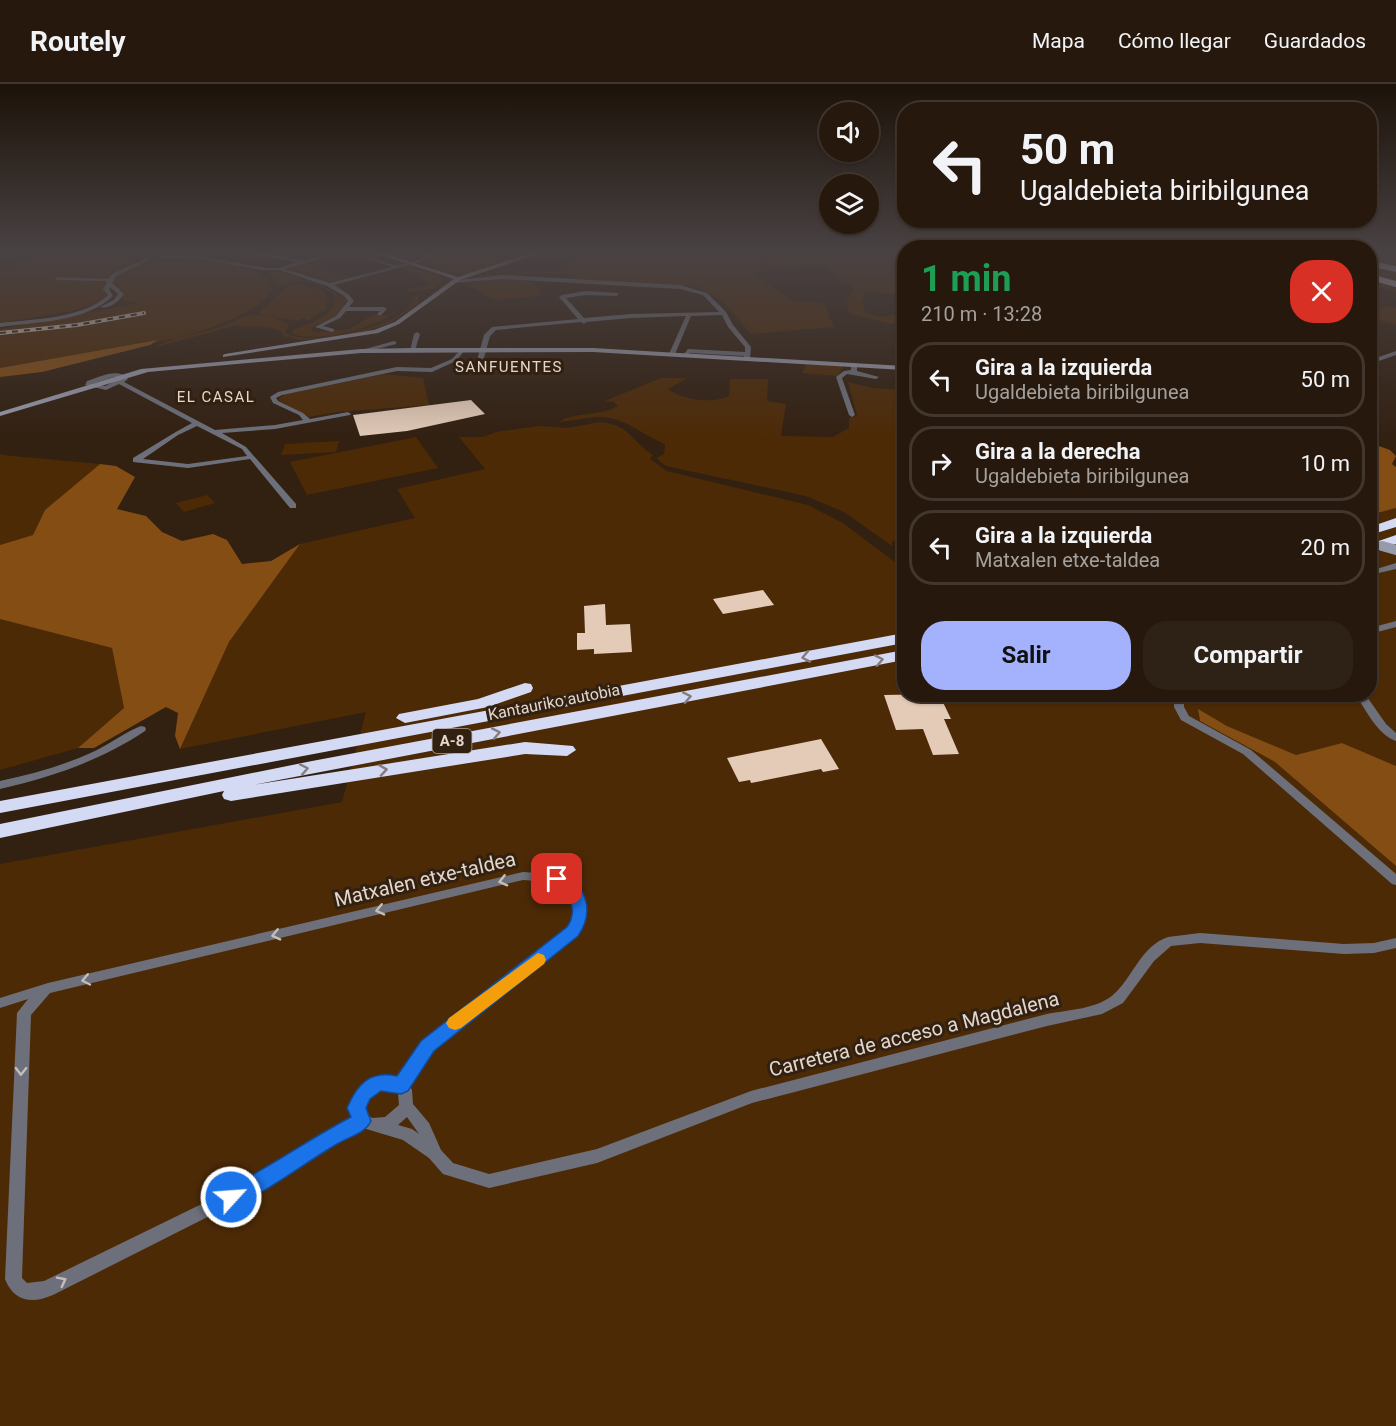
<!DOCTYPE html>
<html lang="es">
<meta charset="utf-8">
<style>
body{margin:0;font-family:Roboto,sans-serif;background:#2e2116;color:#f1f3f6;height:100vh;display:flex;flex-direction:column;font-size:22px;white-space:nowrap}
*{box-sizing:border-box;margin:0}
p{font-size:20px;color:#a4a09d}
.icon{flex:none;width:33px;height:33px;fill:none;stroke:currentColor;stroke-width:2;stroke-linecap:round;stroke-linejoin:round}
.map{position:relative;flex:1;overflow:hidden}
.details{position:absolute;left:897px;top:156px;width:480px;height:462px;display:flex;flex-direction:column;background:#26180d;border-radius:24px;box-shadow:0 2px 4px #0004,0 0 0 2px #42372e}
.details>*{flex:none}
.banner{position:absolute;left:897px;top:18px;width:480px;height:126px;border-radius:24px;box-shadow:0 2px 4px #0004,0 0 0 2px #42372e;background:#26180d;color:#f1f3f6;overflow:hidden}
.controls{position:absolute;left:819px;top:18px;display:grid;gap:12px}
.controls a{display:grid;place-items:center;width:60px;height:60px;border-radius:50%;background:#26180d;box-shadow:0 2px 4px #0004,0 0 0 2px #42372e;font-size:30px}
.pin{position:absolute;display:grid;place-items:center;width:51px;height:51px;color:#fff;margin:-26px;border-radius:12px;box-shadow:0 3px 9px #0006}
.me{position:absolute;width:66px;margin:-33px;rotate:64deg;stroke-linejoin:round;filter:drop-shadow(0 0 4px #0008)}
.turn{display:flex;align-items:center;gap:21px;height:126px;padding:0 24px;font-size:27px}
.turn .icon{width:78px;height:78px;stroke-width:2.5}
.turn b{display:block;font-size:42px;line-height:51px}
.round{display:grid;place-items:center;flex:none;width:63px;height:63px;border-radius:24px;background:#2e2116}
.head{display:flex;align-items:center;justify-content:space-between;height:102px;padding:0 24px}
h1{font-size:36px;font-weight:700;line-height:45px;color:#1e9e55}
.action{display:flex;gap:12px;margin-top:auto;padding:12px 24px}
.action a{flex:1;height:69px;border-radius:24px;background:#a4b1fc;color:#111;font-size:24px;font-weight:700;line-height:69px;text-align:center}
.action a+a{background:#2e2116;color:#f1f3f6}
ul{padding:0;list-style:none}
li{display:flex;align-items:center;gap:18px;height:75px;margin:0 12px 9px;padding:0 12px;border:3px solid #42372e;border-radius:24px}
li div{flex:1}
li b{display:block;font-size:22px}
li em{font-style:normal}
header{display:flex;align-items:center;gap:36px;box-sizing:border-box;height:84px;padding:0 30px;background:#26180d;border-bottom:2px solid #42372e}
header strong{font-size:28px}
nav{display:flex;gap:33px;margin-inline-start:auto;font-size:21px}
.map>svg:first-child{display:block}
.built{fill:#3b2410}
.green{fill:#4d2a06}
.forest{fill:#844d14}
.building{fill:#e3cbb8}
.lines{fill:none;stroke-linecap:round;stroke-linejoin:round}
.street{fill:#6d707a;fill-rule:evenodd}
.secondary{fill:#979aab;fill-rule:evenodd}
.highway{fill:#d4d9f4;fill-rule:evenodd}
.rail-casing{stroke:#d0c4b9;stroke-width:4}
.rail{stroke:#322011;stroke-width:2;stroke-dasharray:6;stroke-linecap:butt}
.secondary-bridge-far1{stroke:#979aab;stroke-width:8}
.secondary-bridge{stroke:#979aab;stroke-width:10}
.oneway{stroke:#837c82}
.oneway2{stroke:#c6bdb8}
.route{fill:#1a73e8;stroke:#114b97;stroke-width:1.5}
.slow{fill:#f59e0b}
.labels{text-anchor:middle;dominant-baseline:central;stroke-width:6;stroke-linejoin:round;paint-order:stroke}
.far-neighbourhood-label{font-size:15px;letter-spacing:1.5px;fill:#e3d7cd;stroke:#322011}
.shield{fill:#322011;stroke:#aea095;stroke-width:1.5}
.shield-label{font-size:15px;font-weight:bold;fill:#e3d7cd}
.street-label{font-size:16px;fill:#e3d7cd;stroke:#322011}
.near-street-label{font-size:20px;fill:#e3d7cd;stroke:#322011}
</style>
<header>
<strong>Routely</strong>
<nav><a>Mapa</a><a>Cómo llegar</a><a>Guardados</a></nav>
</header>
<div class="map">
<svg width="1396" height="1342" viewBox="0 0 1396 1342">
<rect width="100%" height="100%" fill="#322011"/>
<path class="built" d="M0 168H42L0 188Z"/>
<path class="green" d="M42 168H129L138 172V175L134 177 135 180C151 180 167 176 182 174 204 171 273 181 272 208 227 261 69 270 0 284V245L138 219 118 214 119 210 113 205H109L111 208 96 219 72 227 0 239V188Z
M436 168H497C510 173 536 168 551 168L465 194 467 189C452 190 436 184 422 179Z
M568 168H904V211L866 207 862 217 866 229 881 233 904 229V237L892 240 850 230 846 219 854 203 837 197 825 180 752 189 792 217 824 219 834 243 751 250 722 216 695 202 575 196V191L539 189 472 195 533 187H556L572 176Z
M1370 168H1396V208L1370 201Z
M305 179 349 193 333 198 289 184Z
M408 182 439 192 442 197 434 204 409 208 408 205 431 201 419 191 399 183Z
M278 186 280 187 277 188 321 201 346 215C341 233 327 236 312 243L311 247 315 248 350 245 372 231H388L402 224C377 243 327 258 295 251L291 248 293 246C308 240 335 232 335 213 322 198 296 192 279 204L270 188Z
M506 194 533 197 541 212 495 216 465 200Z
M296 200 315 203 326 210 327 225 307 237 304 234 296 237 257 230 289 202Z
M423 209 418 214V220L390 239 362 249 140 284 319 255 300 256 283 252 281 247 268 243 234 242 153 264C174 251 204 250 228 240 236 236 245 231 254 231 265 231 282 234 289 242L285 248C302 265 414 241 412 214Z
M1370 222 1396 223V241L1370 233Z
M806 280 842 282V284L838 292 802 289Z
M385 290 423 294 429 321 338 328 309 333 278 316 285 310Z
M661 294H687L668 305C682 316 713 320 729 312L730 295H768L767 317 786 320 781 352 833 353 849 344V334L857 332 848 298 873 304 904 306V317L899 323 904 324V453L892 458V462L844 428 806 412 666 382 656 374 664 370 665 360C644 352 625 333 600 333 587 333 572 337 558 338 577 327 600 333 618 322L614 318 605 317Z
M600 338C631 341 631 357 653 371L650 375 667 387 808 421 843 439 904 485V610H1370V431L1396 424V682L1342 659 1296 671 1227 642 1198 626 1200 637 1275 678 1396 782V1342H0V780L342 718 366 628 180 665 229 558 300 460 415 434 397 405 485 385 459 353H483L496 348 539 342 568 344Z
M416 353 438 384 307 411 290 378Z
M339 357 336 368 281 371 285 360Z
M0 370 3 371 100 380 45 426 33 451 0 461Z
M207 411 215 419 184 428 176 419Z
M0 535 112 564 124 624 78 664 0 686Z"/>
<path class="forest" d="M158 256 150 261 42 288 0 293V284Z
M1376 361 1390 366 1396 372 1392 380 1396 383V424L1370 431 1372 413 1370 370Z
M100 380 116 382 135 393 117 425 146 432 162 448 182 457 213 450 227 456 242 480 271 477 300 460 229 558 180 665 175 652 178 629 166 623 94 664H78L124 624 112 564 0 535V461L33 451 45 426Z
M1198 625 1227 642 1296 671 1342 659 1396 682V782L1275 678 1200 637Z"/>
<path class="building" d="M471 316 485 330 407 347 360 352 353 331Z
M763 506 774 521 723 530 713 515Z
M605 520 606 541 630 540 632 568 594 570V565L577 566V549H585L584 522Z
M939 610 951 635H944L959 670 933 671 923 645 896 646 884 611Z
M821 655 839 685 823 688 821 685 751 699 750 696 739 698 727 674Z"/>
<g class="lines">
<path class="street" d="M235 168 270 170 304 177 337 168H343L285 185 330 199 392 183 348 168H354C364 171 388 181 397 181 407 181 424 175 429 168H433L431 173 420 178 334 201 348 210 354 217 349 223H384L387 225 380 232 377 230 380 227H346L340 234 323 242 334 245V247L332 248 315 243 336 232 348 217 344 212 327 202 279 186H260L204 175 159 174 157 173 168 171 204 173 266 184H279L298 178Z
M147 174 151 175 116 192 112 199 124 210C119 217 109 226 100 223L114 216 118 210 110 203 109 205 113 212C87 238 35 238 0 243V239C33 235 83 235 108 211L103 205 107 199 106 197 57 196 55 193 109 195 112 190Z
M502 191 680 201 707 209 726 228 733 241 751 263 750 274 747 276 744 274V272L690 269 688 272 683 271 688 265 745 268V263L728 243 722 231 691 232 675 270 672 272 669 270 686 232 631 234 586 238 584 240 581 238 496 246 490 252 482 281 484 284 495 282V284L483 288 478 283 461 287V285L476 280 484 251 492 243 578 235 559 213 562 211 586 207 619 209 617 212 586 211 566 214 584 234 631 230 719 228 703 211 680 205 502 195 453 199 450 197Z
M417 248 420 250 415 266 410 267 414 250Z
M394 257 396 258V260L361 269 358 267Z
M462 264 465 266 456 277 432 288 397 287 282 311 276 314 278 317 303 329 310 335 348 328 351 330 350 331 275 345 222 349 246 363 296 420V424H290L250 375 188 384 133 378V374L174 349 192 339 119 300 106 306 85 301 87 297C99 293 119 283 128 295L124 298 215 346 275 341 303 336 299 331 273 319 270 313 278 308 397 283 431 284 452 275ZM114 293 121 294 105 302 92 300ZM197 342 242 365 247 372 188 380 143 375 178 351Z
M1396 267V271L1370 280V276Z
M854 279 857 281V287L879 293 876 295 847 290 842 294 855 331 852 333 849 331 836 293 844 287 851 286V281Z
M1396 479V485L1370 491V487Z
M1396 537V543L1370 550V544Z
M1174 610H1184V623L1189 632 1251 666 1396 790V801L1392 800 1243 670 1181 636 1174 623Z
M1355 610H1365L1386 640 1396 649V657C1377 650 1366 626 1355 610Z
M141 642 145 643 146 645 145 647C100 677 52 693 0 705V697C33 690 65 681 95 667 110 660 127 647 141 642Z
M523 788C548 789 596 799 585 834 583 840 579 846 576 851L432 966 409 1001 412 1006 413 1020 429 1039 441 1066 453 1079 489 1090 597 1065 751 1007 1047 930C1068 926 1098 925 1114 910 1133 893 1141 862 1168 853L1200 849 1344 860 1374 859 1396 854V864L1374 869 1344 870 1200 859 1171 862 1154 877 1123 919 1102 930 1047 942 752 1019 597 1079 489 1104 443 1090 429 1074 403 1056 363 1044 335 1059 271 1101 53 1211C32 1220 14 1218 5 1195L17 929 28 915 0 924V914L48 899ZM523 796C554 798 587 807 567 845L422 958 398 994C375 987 343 1008 352 1035L325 1049 261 1091 44 1197 27 1199 22 1194 31 931 50 909ZM386 1004 391 1005 398 1009 399 1021 385 1033 372 1034 365 1028C365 1015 373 1007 386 1004ZM407 1033 419 1050 412 1045 398 1041Z"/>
<path class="secondary" d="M371 168H379L458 193 535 168H543L460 196 399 240 378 249 223 273V271L225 270 374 246 395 238 454 195Z
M412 264H593L904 282V286L593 268 361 269 148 288 0 332V328L141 285 361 265Z"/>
<path class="highway" d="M1370 177 1396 182V188L1370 182Z
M1370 190 1396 197V203L1370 196Z
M1396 434V443L1370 451V443Z
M1396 451V460L1370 468V460Z
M904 549V559L0 729V717Z
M904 566V576L253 701 525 658 573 662 576 666 567 672 525 670 231 717 224 715 222 711 224 707 0 754V740L312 677Z
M525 599 531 600 533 604 531 608 488 623 405 639 396 634 399 630 478 615Z"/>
<defs>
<path id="rail" d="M0 249 77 241 144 229"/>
</defs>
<use href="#rail" class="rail-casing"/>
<use href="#rail" class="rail"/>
<path class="secondary-bridge-far1" d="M1370 459 1388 464"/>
<path class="secondary-bridge" d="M1382 462 1396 466"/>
</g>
<defs><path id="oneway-chevron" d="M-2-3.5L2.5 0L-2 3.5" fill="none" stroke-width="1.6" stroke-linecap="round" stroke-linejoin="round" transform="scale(1.5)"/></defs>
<g class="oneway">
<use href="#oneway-chevron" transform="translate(806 573) rotate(169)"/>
<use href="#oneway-chevron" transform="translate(879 576) rotate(-11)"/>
<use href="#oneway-chevron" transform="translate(687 613) rotate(-11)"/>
<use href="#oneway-chevron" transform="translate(496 649) rotate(-11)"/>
<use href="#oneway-chevron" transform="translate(304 685) rotate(-11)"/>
<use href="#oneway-chevron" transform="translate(383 686) rotate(-9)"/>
</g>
<g class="oneway2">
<use href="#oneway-chevron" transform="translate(503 797) rotate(166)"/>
<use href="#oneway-chevron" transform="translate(380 826) rotate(167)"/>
<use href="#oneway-chevron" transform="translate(276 851) rotate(167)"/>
<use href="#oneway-chevron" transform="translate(86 896) rotate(168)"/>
<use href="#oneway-chevron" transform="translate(21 987) rotate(91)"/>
<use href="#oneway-chevron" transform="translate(62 1197) rotate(-27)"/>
</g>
<linearGradient id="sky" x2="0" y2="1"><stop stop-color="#1c1209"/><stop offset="0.47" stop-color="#494243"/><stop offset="1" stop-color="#494243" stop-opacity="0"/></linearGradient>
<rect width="1396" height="356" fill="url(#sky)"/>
<path class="route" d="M557 789C587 799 595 827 578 852L434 967 408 1007 401 1010 381 1007 370 1015 366 1024 371 1037C366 1049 348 1053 337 1060 301 1081 270 1107 231 1123L224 1120 221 1113 224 1106C268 1085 307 1056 351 1033L347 1024C357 1001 369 986 397 992L421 957 567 843C575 832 574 818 564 808 559 802 553 801 549 795Z"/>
<path class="slow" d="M538 869 544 871 546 876 544 880 461 944 455 946 449 944 446 939 449 934Z"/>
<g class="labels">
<g class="far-neighbourhood-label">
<text x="509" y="283">SANFUENTES</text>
<text x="216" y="313">EL CASAL</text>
</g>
<rect class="shield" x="432.5" y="645" width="39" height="24" rx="4.5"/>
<g class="shield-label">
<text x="452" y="657">A-8</text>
</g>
<g class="street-label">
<text transform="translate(554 618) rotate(-11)">Kantauriko autobia</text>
</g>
<g class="near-street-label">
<text transform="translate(425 795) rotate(-13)">Matxalen etxe-taldea</text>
<text transform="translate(914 950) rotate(-14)">Carretera de acceso a Magdalena</text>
</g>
</g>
</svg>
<div class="controls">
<a><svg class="icon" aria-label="sound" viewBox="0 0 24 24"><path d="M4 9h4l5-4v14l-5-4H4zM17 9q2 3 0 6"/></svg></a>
<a><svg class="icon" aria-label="layers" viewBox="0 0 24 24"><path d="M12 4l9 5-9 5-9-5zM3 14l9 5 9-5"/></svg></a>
</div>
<div class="pin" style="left:557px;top:795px;background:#d93025"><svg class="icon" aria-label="arrive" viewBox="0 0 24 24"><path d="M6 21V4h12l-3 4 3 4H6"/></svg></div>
<svg class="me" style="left:231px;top:1113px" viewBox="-20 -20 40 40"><circle r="17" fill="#1a73e8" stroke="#fff" stroke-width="3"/><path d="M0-11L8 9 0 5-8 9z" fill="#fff"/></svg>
<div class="banner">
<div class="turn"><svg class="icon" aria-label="left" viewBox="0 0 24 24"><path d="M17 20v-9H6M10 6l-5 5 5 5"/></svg><div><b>50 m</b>Ugaldebieta biribilgunea</div></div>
</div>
<section class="details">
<div class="head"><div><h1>1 min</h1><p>210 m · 13:28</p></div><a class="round" style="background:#d93025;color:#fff"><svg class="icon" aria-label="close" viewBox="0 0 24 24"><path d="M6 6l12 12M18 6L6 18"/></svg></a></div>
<ul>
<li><svg class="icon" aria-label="left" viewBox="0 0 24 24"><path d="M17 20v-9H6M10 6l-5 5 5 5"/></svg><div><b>Gira a la izquierda</b><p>Ugaldebieta biribilgunea</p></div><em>50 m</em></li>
<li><svg class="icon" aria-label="right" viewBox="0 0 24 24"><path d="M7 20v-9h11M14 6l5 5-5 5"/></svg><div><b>Gira a la derecha</b><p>Ugaldebieta biribilgunea</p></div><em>10 m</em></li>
<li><svg class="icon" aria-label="left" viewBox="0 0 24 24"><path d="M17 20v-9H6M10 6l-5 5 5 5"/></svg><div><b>Gira a la izquierda</b><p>Matxalen etxe-taldea</p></div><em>20 m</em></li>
</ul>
<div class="action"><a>Salir</a><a>Compartir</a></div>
</section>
</div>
